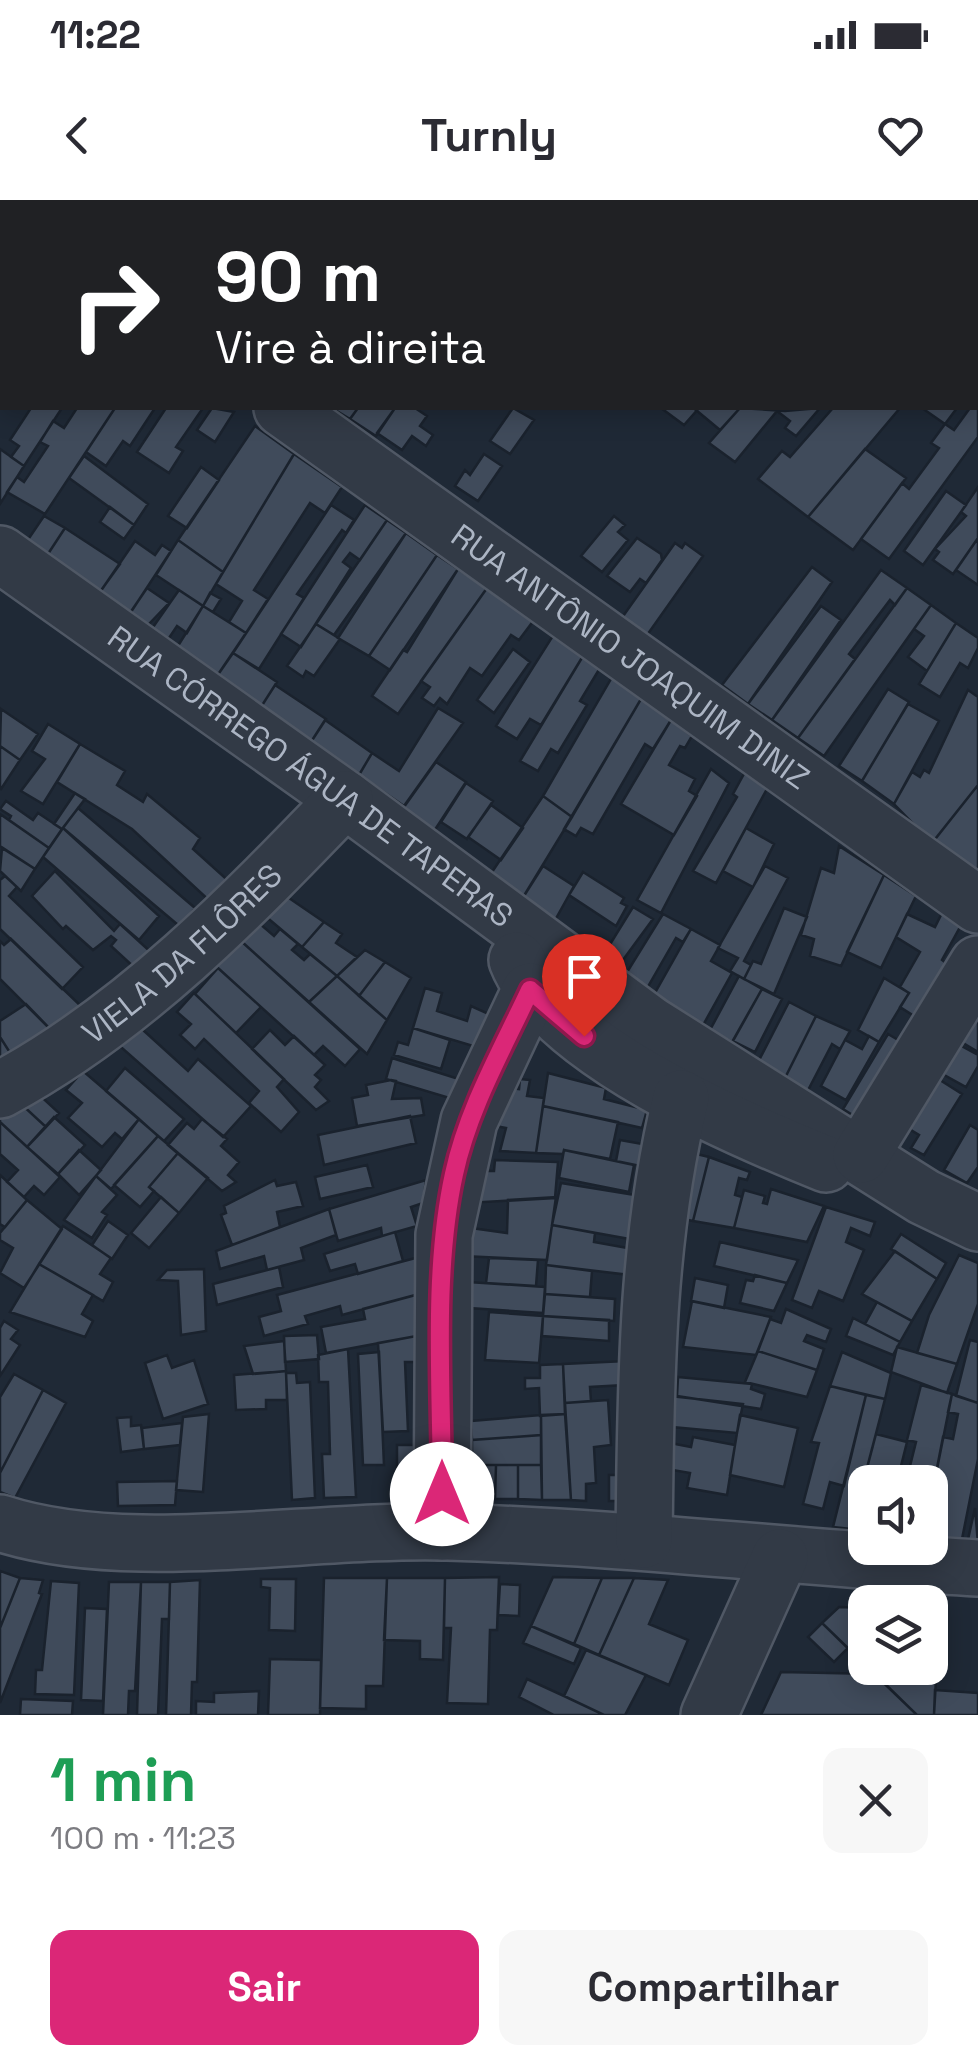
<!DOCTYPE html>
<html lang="pt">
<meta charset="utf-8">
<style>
body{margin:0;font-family:"Space Grotesk",sans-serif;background:#f7f7f7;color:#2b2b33;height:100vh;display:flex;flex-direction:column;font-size:38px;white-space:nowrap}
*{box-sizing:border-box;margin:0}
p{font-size:32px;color:#7c7c81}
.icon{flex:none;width:55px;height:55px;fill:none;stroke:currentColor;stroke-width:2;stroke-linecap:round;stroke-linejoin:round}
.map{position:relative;height:1515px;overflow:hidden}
.details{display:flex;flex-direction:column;background:#fff;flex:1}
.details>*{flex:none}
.hud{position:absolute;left:0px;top:0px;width:980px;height:210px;box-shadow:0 5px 25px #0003;background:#202124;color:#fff;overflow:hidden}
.tools{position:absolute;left:848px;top:1265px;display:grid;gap:20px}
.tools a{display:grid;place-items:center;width:100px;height:100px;border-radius:20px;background:#fff;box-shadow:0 5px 25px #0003;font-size:50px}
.pin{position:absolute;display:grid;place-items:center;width:85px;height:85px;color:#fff;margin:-102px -42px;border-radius:50% 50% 50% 0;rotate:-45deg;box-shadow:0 0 10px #0007}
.pin .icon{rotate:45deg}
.me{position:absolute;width:110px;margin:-55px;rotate:0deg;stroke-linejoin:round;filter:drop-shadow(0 0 8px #0008)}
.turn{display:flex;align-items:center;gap:35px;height:210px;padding:0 50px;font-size:45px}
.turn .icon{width:130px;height:130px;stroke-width:2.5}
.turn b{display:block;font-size:70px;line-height:85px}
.round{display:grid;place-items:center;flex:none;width:105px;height:105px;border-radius:20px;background:#f7f7f7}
.summary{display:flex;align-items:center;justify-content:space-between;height:170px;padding:0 50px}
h1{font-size:60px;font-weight:700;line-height:75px;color:#1e9e55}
.primary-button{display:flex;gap:20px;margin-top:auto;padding:20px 50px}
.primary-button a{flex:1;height:115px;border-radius:20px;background:#db2777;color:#fff;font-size:40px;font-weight:700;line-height:115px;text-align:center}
.primary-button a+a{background:#f7f7f7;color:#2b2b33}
.status{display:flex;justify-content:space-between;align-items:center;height:70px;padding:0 50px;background:#fff;direction:ltr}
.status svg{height:28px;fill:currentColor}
header{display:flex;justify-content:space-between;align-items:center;height:130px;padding:0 50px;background:#fff;font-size:45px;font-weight:700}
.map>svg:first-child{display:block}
.building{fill:#404b5b;stroke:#1a222d;stroke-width:2.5}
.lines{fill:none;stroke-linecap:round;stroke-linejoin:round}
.minor-casing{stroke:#505865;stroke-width:60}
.minor{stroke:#323a46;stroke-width:55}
.route-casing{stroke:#8e194d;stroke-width:25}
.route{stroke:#db2777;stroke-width:18}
.labels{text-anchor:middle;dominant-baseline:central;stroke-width:10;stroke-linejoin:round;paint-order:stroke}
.street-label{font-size:32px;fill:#acb5c4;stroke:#18202b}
</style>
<div class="status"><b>11:22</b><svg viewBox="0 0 49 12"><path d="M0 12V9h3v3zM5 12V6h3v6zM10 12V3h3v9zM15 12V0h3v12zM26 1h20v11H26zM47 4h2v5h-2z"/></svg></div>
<header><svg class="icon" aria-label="back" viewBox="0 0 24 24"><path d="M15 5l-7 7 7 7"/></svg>Turnly<svg class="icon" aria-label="heart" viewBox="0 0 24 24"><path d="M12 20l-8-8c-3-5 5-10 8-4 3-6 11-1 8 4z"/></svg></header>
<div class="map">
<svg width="978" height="1515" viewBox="0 0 978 1515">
<rect width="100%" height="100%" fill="#1f2936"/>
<path class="building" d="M2 98V204L0 207V102Z
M978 207V237L889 359 861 339 902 283 909 289 939 248 931 243 945 224 954 230 970 208Z
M31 208H62L24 266 11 257 19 246 10 240Z
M77 208H115L45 314 7 292 17 277 24 282 48 246 40 242 53 221 64 228Z
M115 208H155L130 246 123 241 106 266 86 252Z
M166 208H203L176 247 183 251 169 273 137 252Z
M212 208 234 212 215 242 197 230Z
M332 208H358L350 219Z
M358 208H395L376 236 350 219Z
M395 208H415L427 216 420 226 433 235 426 246 412 236 402 250 377 233Z
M513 208 534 220 510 254 490 241Z
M661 208H699L684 225Z
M699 208H740L720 230 696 210Z
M740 208 785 211 820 208 796 236 785 228 790 221 777 211 735 262 709 243Z
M833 208H900L808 317 758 279 782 251 790 257Z
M922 208H957L945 224Z
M255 226 294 254 223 372 178 340Z
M0 249 24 266 0 304Z
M865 249 906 278 853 350 808 317Z
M294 254 342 287 325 313 310 303 254 390 268 399 246 433 229 422 242 401 216 384Z
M484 254 502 266 478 301 455 286 465 270 470 275Z
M84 256 148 304 134 325 69 278Z
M201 267 219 280 187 328 168 316Z
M978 287V338L953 374 933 360 939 352 935 349 966 316 961 312Z
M946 291 966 305 923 365 904 351Z
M331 305 354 320 346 333 342 330 297 394 304 398 259 469 233 453Z
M365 305 387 320 360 360 350 353 343 362 351 368 301 447 281 434Z
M110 307 134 325 124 339 100 322Z
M44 316 65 328 44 360 23 347Z
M614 316 625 325 618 332 628 340 602 372 581 356Z
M387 320 406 333 334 435 316 424Z
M65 328 120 364 97 396 44 360Z
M406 333 437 355 369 456 338 438Z
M637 338 661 354 662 360 646 383 640 379 630 392 607 376Z
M978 338V385L956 370Z
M178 340 223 372 203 406 156 375Z
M135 341 155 355 162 345 171 351 127 418 96 398Z
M675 343 682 348 685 343 703 356 645 438 621 419Z
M437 355 458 369 390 470 369 456Z
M812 367 832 382 748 504 722 485Z
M458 369 487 388 398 514 372 496 403 450 407 452Z
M881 370 907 388 895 405 890 400 849 454 855 459 798 538 772 520Z
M147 388 169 403 148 425 130 413Z
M487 388 534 420 519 440 511 435 482 476 470 468 447 504 440 498 434 506 422 498 430 487 421 481Z
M907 388 931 405 824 556 798 538Z
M179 390 203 406 187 433 177 426 167 441 151 430Z
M210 393 221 399 213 412 203 406Z
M931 405 956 423 927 471 908 457 924 436 914 429Z
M203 406 246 433 217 476 176 449Z
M821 406 841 420 772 520 748 504Z
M956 423 978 438V448L968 468 960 463 940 497 919 484Z
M316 424 340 439 314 476 306 471 303 477 287 466Z
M554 434 583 456 541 525 530 519 517 539 496 526Z
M513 449 530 462 494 513 477 500Z
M233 453 277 482 261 507 217 476Z
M583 456 600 468 580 501 587 505 558 553 551 549 538 571 520 561Z
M612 477 641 499 572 617 543 596Z
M275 485 326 519 311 542 261 507Z
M888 489 909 502 862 581 839 566Z
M968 490 978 497V585L932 643 894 604 912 572 920 577 924 570 929 573Z
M641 499 671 520 653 549 645 544 593 634 581 628 576 636 564 629Z
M908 504 939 521 894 604 862 581Z
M438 508 463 523 404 606 359 575 372 553 399 571Z
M1 509 38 534 20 560 0 546Z
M325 520 372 553 359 575 311 542Z
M671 520 692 536 685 548 680 546 669 565 695 579 689 591 697 596 674 635 621 604Z
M48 524 80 544 43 604 21 591 45 559 32 551Z
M80 544 125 571 117 585 143 602 147 594 200 638 193 649 233 685 213 704 132 629 57 582Z
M0 546 20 560 1 589 0 588Z
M436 562 466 582 427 642 394 621Z
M711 569 729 583 661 713 637 700Z
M745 572 768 587 716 683 693 671 737 597 733 594Z
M466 583 493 601 467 639 441 622Z
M978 585V675L932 643Z
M75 593 85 599 62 629 54 624Z
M543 596 572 617 522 699 490 675Z
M6 601 33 620 38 613 62 629 49 648 9 620 11 616 0 609Z
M491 605 523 628 501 660 468 637Z
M78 608 195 708 191 713 197 718 184 730 63 628Z
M0 614 49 648 35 669 0 646Z
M63 628 159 716 139 740 43 657Z
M746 628 774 644 753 687 723 671Z
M839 646 884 675 841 766 810 756 814 739 801 735 821 668 834 673Z
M2 648 35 669 21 691 0 671Z
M543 666 574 686 554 722 522 699Z
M765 666 788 678 744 761 751 765 744 779 730 771 738 758 718 748Z
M55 671 114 731 120 724 154 755 136 769 111 746 116 740 111 736 93 750 66 726 63 729 32 696Z
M583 672 624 698 621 703 627 706 616 726 569 695Z
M884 675 916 696 881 768 847 752Z
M5 676 17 687 9 696 83 767 62 789 0 729V680Z
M286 696 324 722 302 747 264 715Z
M633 707 653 719 620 764 604 754Z
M784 708 807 717 774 794 744 779 753 761 761 764Z
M942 713 960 727 942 760 955 770 925 823 900 807 909 793 900 787 920 752 896 737 907 714 935 727Z
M663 714 691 729 683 742 676 738 646 790 624 777Z
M267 717 260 724 274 736 280 729 298 744 292 750 304 760 310 754 337 776 309 802 231 732Z
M324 722 342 734 336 743 357 757 337 776 302 747Z
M691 729 720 745 711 761 732 773 702 827 651 800Z
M231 732 360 849 345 866 323 846 314 855 208 759Z
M11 739 84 809 54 833 0 779V741L4 745Z
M365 750 385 762 359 796 337 776Z
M385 762 411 778 387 820 359 796Z
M218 768 261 807 236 833 195 794Z
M337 776 387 820 367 854 309 802Z
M739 776 762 789 732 842 710 830Z
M884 778 909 793 879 842 858 830Z
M425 788 442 793 437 811 467 821 471 806 502 820 493 852 413 828Z
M762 789 782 799 755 852 733 841Z
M194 793 284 879 277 887 299 912 281 932 249 903 259 891 204 839 195 849 180 835 191 824 177 812Z
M978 796V852L953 837Z
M789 802 816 816 782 884 755 868Z
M26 804 54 833 14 859 0 837V821Z
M816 816 850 831 840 849 832 844 805 896 782 884Z
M132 820 188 871 198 859 251 906 223 937 114 841Z
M413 828 450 840 441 869 394 855 398 842 408 845Z
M270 830 285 845 294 836 325 865 315 875 321 880 315 887 329 901 316 910 252 849Z
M888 834 920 853 867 924 843 909Z
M869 836 879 842 846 900 821 886 845 840 862 849Z
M0 837 14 859 0 869Z
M954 842 978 855V866L966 887 937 871Z
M392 858 462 880 456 900 386 879Z
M125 868 184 919 164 941 106 891Z
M83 871 139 919 122 939 115 933 102 947 68 918 82 903 66 890Z
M548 873 606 888 604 899 647 910 642 928 543 906Z
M932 875 962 894 924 955 911 948 919 935 901 924Z
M520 879 530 880 527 896 544 898 536 953 500 951 506 928 490 925 502 887 519 889Z
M391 880 396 881 392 899 421 898 424 915 357 926 352 898 368 895 366 885Z
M34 890 59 913 46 927 21 904Z
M19 902 46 927 27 947 0 922V903Z
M543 906 618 922 610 959 564 950 563 954 536 953Z
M410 916 416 943 324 965 318 935Z
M54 917 85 945 58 974 27 947Z
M139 919 158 936 111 989 96 976Z
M202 919 227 939 221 946 239 962 228 975 236 982 222 991 168 945 187 923 194 929Z
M0 922 60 977 44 995 34 986 24 997 7 982 18 970 0 954Z
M970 925 978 930V967L967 983 944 970Z
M158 936 178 953 149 987 154 991 140 1007 114 985Z
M620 940 648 945 645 967 616 961Z
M676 949 709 957 693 1021 669 1016Z
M79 950 101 970 79 995 58 974Z
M564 950 634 965 629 992 559 978Z
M178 953 208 978 179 1013 149 987Z
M709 957 750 972 747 980 739 978 735 995 742 997 734 1028 693 1021Z
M495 960 558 962 555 998 467 1003 476 971H494Z
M367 965 373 987 320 999 315 977Z
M0 975 27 1000 5 1027 0 1024Z
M96 976 117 995 102 1012 107 1015 92 1038 64 1020Z
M275 980 277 986 296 982 303 1006 277 1012 280 1027 232 1045 221 1015 226 1013 224 1006Z
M426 980 423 1003 411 1007 417 1026 382 1036 381 1028 338 1041 329 1009Z
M561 983 641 996 635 1040 552 1025Z
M771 989 824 1006 807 1042 734 1028 744 990 765 996 763 1003 767 1004Z
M161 997 179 1013 149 1048 131 1033Z
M556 997 547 1060 462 1056 464 1027 507 1033 508 1000Z
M27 1000 62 1029 24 1088 0 1073 13 1048 0 1040V1033Z
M826 1007 875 1022 870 1036 851 1028 846 1042 864 1050 843 1101 819 1091 812 1108 792 1100Z
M329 1009 336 1035 301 1048 304 1060 267 1070 264 1056 220 1069 216 1051Z
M108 1021 128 1035 112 1059 92 1045Z
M552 1025 595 1033 594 1042 633 1049 630 1075 546 1065Z
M63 1026 111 1058 100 1074 113 1082 103 1101 39 1064Z
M395 1032 403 1061 358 1074 355 1064 330 1071 324 1054Z
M901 1034 946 1063 937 1079 891 1049Z
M720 1042 798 1060 787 1083 714 1066Z
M895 1051 937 1079 912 1121 862 1094Z
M959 1055 978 1063V1104L957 1164 917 1153 929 1115Z
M423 1056V1093L342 1115 340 1106 305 1116 308 1124 264 1136 259 1117 281 1111 277 1095Z
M489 1058 538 1060 536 1086 486 1083Z
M39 1064 93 1095 82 1114 93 1121 85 1137 10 1112Z
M546 1065 592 1071 590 1097 545 1094Z
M279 1067 283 1087 217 1105 213 1084Z
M204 1069 206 1131 181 1135 178 1081 158 1080 167 1070Z
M755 1075 787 1083 774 1111 740 1103 746 1080 753 1081Z
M695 1078 728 1085 724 1108 691 1101Z
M468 1082 545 1087 543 1113 469 1108Z
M423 1093 422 1135 326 1153 321 1127 365 1119 363 1109Z
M545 1094 615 1099 614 1121 543 1116Z
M692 1101 771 1117 756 1155 683 1147Z
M877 1102 912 1121 900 1142 865 1124Z
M786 1109 831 1129 826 1142 807 1135 804 1141 824 1149 817 1170 758 1151 770 1119 781 1123Z
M489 1112 543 1116 539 1163 485 1160Z
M543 1116 609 1120V1141L542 1136Z
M853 1118 900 1142 893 1155 846 1136Z
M4 1121 18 1130 11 1139 20 1145 0 1176V1128Z
M317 1135 319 1159 285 1162 284 1136Z
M422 1135V1162H405L408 1231 383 1232 378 1143Z
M970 1140 978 1142V1203L956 1196Z
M284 1141 286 1171 253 1174 244 1146Z
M897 1147 957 1164 947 1193 891 1172Z
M348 1149 356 1297 324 1298 322 1254H330L328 1182H319L318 1155Z
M758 1151 817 1170 807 1197 745 1182Z
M379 1152 384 1265H363L358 1154Z
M842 1152 891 1173 885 1199 830 1186Z
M167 1155 172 1168 194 1160 208 1204 163 1219 145 1163Z
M626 1161 625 1185 590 1187 591 1201 565 1203 563 1164Z
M563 1164 565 1214 540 1216 539 1188 525 1189V1178H540V1165Z
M286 1171 287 1200H266V1209L236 1210 234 1175Z
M286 1173H296L297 1183 310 1182 315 1298 292 1300Z
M14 1174 43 1190 0 1273V1197Z
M678 1177 752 1184 751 1189 765 1194 761 1209 677 1196Z
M921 1185 952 1194 930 1304V1282H906L916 1242 907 1240Z
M830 1186 866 1195 844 1286 830 1282 823 1309 803 1304 819 1243 811 1242Z
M43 1190 66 1203 15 1298 0 1292V1273Z
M952 1194 978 1203V1259L961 1344 930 1340V1304L943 1237 953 1239 958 1214 948 1212Z
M661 1195 743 1204 737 1233 661 1226Z
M866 1195 885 1199 851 1329 833 1327Z
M608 1200 611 1245 594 1247 596 1283 586 1284V1301L571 1300 565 1203Z
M209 1214 203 1292 176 1290 183 1217Z
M565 1214 571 1300H542L541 1215Z
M541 1215V1235L472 1240 471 1221Z
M740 1215 798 1228 784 1287 730 1275Z
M131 1217V1226L141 1225 144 1249 121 1252 117 1218Z
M182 1223 180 1245 144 1249 142 1228Z
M876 1234 907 1242 897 1282H865V1331L851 1329Z
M541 1235V1265H472V1240Z
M693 1237 735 1245 727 1295 687 1288 690 1273 661 1268 665 1242 691 1247Z
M397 1245H414L415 1271 397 1272Z
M472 1265H496L495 1299H473Z
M496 1265H518V1299H495Z
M518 1265H541L542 1300 518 1299Z
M609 1275H627V1301H609Z
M177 1281 175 1305 118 1306 117 1282Z
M975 1308 978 1344H967Z
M0 1371 20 1378 0 1428Z
M499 1377 497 1430H490L488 1504 447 1503 451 1428H444L445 1378Z
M553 1377 602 1378 574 1444 531 1426Z
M20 1378 43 1380 39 1393 42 1394 0 1503V1428Z
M324 1378H387L383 1486H366V1509L320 1508Z
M387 1378H445L443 1460 420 1459V1441L384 1440Z
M602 1378H634L599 1455 574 1444Z
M634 1378 668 1380 649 1424 688 1440 669 1485 599 1455Z
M261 1379H296L295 1431 269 1430 270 1388 261 1387Z
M200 1380 197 1482H192L191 1515H166L170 1382Z
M51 1381 79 1383 74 1495 35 1494 36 1470H42Z
M109 1382H141L135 1491H129L128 1515H103Z
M141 1382H170L169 1419H162L158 1515H137Z
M500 1384 520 1385 519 1416 498 1415Z
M839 1407 865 1408V1465L822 1423Z
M85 1408 107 1409 103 1501 81 1500Z
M930 1409H940L934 1515H917L868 1468H930Z
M822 1423 848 1448 834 1462 808 1437Z
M531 1426 581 1448 574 1464 523 1443Z
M586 1450 646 1475 625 1515H604L564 1496Z
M270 1459 321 1460 320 1515H268Z
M781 1472 875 1474 917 1515H761Z
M527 1479 564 1496 604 1515H554L519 1497Z
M935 1490 978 1493V1515H934Z
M259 1491 258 1515H196V1501L214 1502V1493Z
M21 1499 73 1501 72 1515H20Z"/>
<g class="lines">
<defs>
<g id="minor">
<path d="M757 0 760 2"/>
<path d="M0 10 2 11"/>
<path d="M978 162V163"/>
<path id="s1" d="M282 208 978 705"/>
<path id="s2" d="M0 354 345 599 651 825 924 997 978 1023"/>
<path d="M517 760C552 850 739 929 826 964"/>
<path id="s3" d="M0 890C134 818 241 707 345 599"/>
<path d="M861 955 978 764"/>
<path d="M0 1323C128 1365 310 1328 447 1332 624 1337 800 1358 978 1368"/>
<path d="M442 1332 444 1035 469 921 530 791"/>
<path d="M644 1340C646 1192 645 1043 681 898"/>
<path d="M709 1515 780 1357"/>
</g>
</defs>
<use href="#minor" class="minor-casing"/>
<use href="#minor" class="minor"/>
</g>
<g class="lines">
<defs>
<path id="route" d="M442 1294C442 1192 432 1074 454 974 468 909 502 850 530 790L584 836"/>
</defs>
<use href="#route" class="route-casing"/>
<use href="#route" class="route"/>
</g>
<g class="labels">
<g class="street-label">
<text stroke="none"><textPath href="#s1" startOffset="428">RUA ANTÔNIO JOAQUIM DINIZ</textPath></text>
<text stroke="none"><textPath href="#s2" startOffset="382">RUA CÓRREGO ÁGUA DE TAPERAS</textPath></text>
<text stroke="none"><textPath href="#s3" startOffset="228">VIELA DA FLÔRES</textPath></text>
</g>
</g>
</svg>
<div class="tools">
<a><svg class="icon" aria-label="sound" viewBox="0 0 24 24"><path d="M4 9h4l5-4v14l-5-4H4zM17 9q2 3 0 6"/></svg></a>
<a><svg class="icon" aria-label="layers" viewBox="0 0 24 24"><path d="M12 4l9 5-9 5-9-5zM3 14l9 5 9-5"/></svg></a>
</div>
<div class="pin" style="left:584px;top:836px;background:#d93025"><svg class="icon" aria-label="arrive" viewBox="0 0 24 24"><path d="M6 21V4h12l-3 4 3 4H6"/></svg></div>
<svg class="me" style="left:442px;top:1294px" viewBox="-20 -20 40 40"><circle r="19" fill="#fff"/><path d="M0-13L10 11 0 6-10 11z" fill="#db2777"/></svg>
<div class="hud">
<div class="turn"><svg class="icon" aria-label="right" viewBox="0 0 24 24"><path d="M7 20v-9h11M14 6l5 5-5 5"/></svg><div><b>90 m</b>Vire à direita</div></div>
</div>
</div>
<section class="details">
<div class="summary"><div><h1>1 min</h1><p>100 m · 11:23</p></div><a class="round"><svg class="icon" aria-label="close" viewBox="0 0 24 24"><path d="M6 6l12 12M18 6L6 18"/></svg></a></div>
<div class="primary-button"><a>Sair</a><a>Compartilhar</a></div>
</section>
